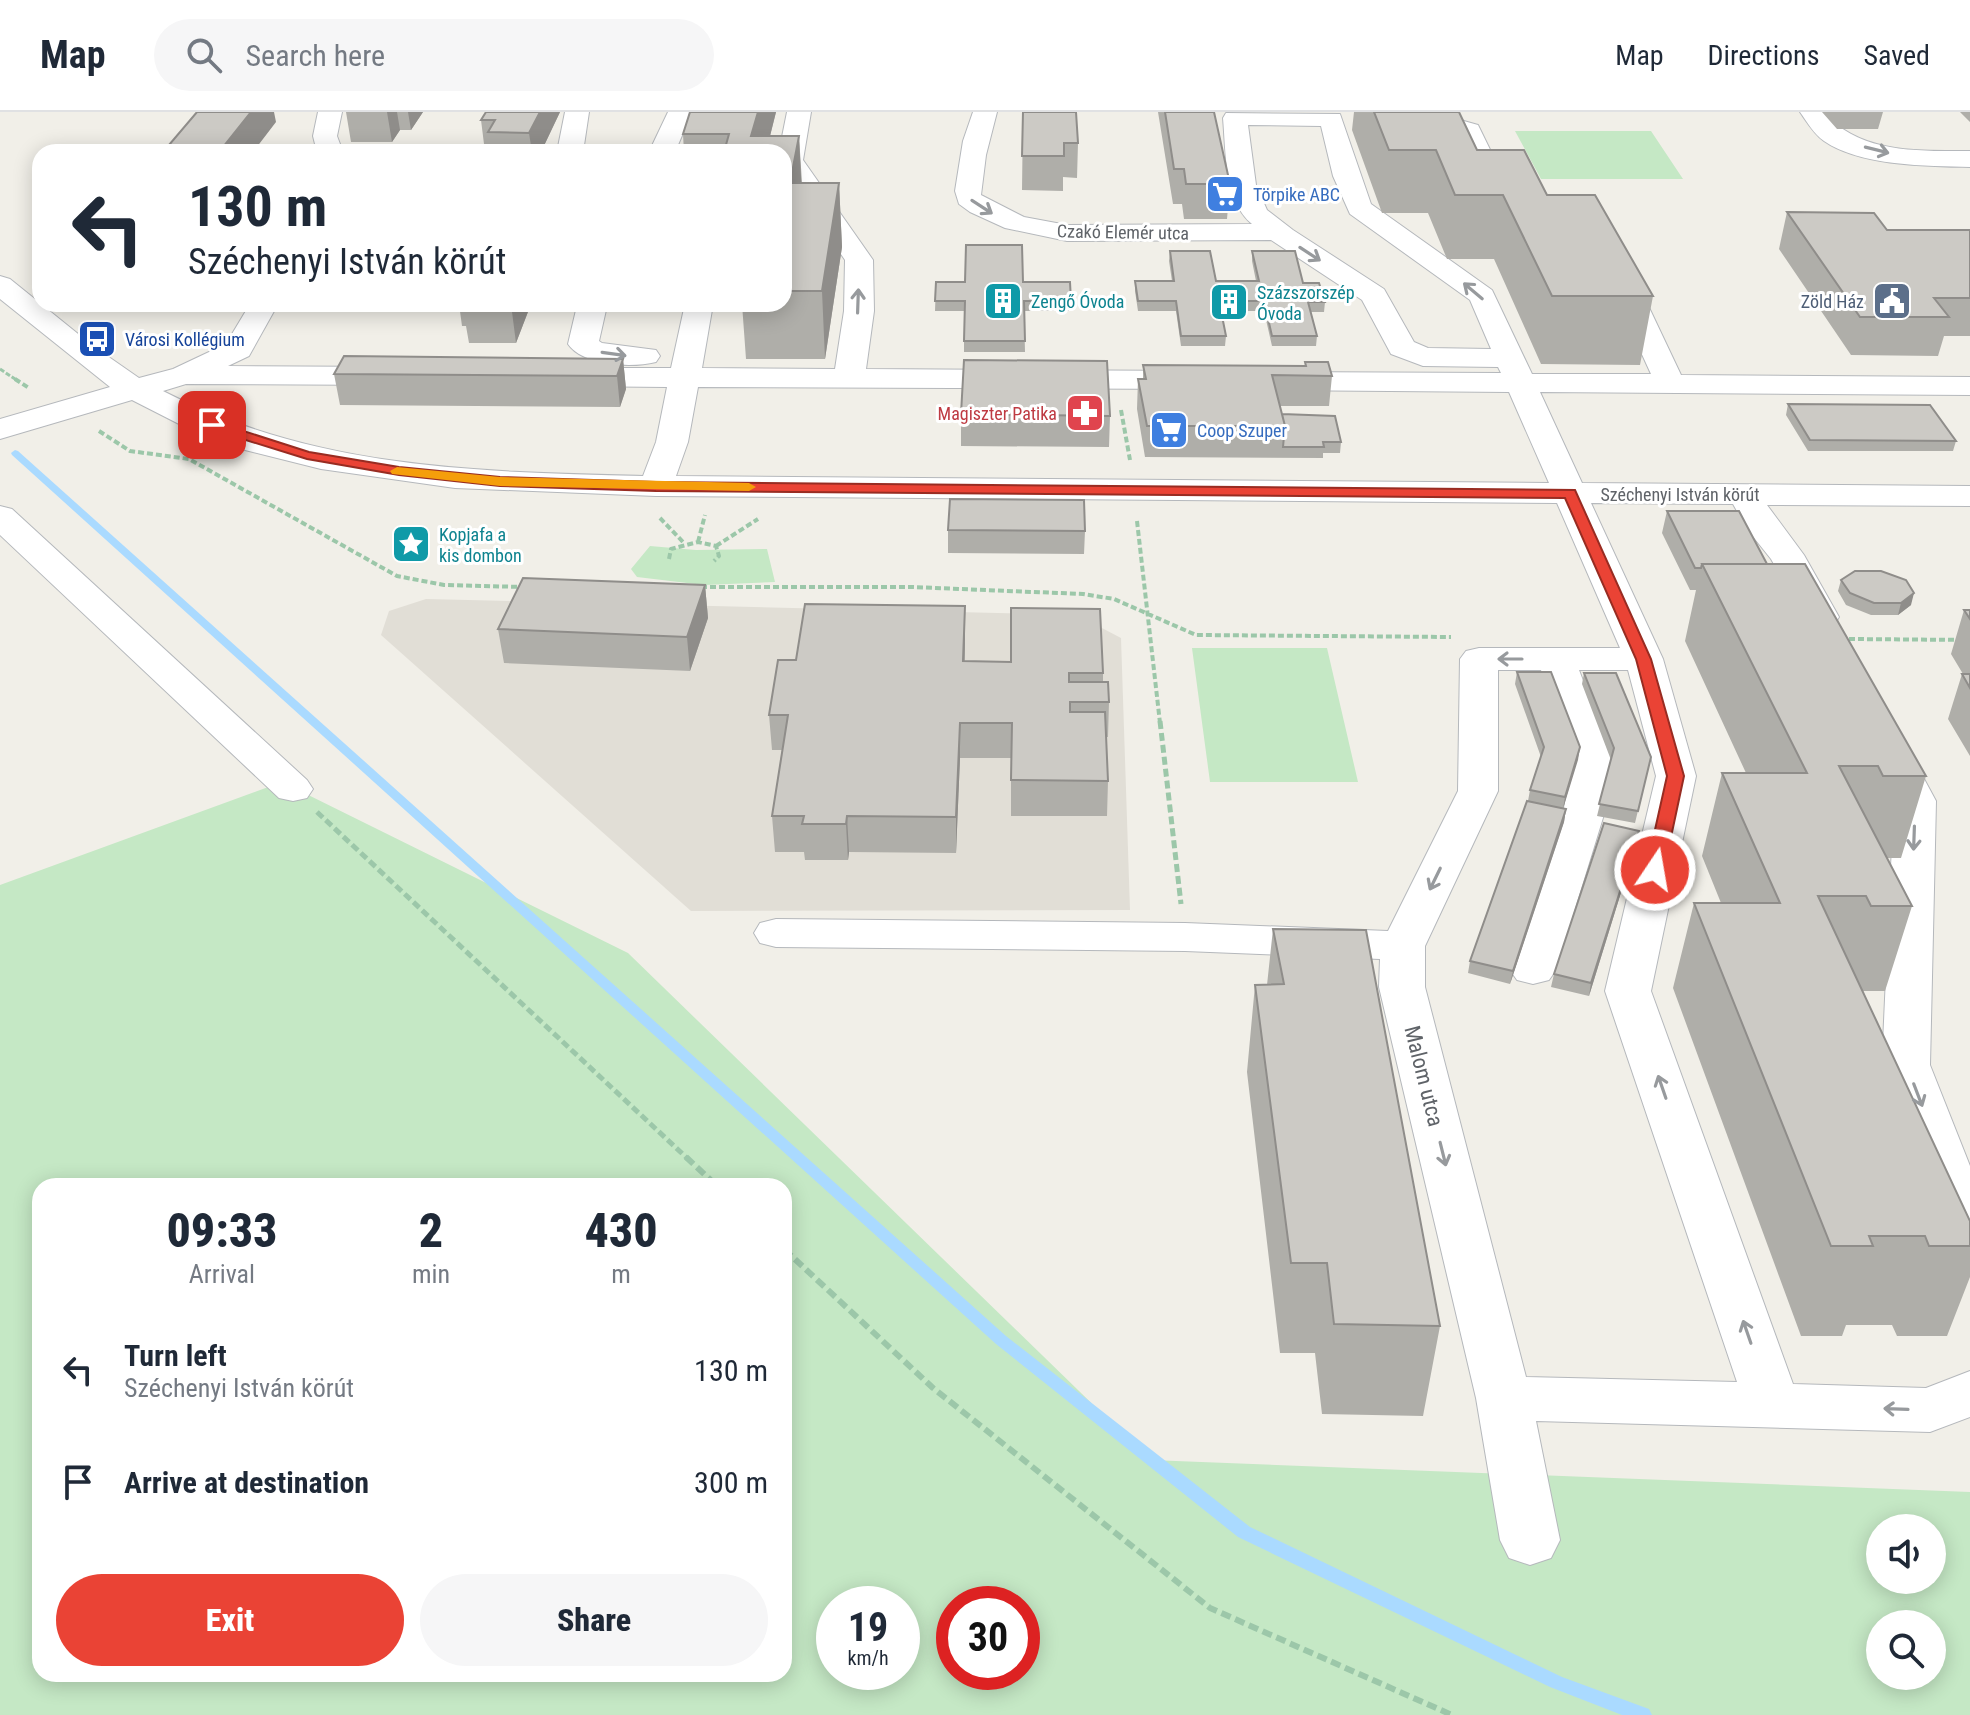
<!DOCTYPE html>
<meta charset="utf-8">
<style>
body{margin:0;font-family:"Roboto Condensed",sans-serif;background:#f6f6f7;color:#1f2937;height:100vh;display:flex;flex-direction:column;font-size:30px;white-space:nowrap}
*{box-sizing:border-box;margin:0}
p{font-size:26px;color:#747a83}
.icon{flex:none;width:44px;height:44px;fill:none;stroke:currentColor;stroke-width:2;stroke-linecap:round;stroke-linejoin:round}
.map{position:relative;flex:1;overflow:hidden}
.drawer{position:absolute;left:32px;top:1066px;width:760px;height:504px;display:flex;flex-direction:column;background:#fff;border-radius:24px;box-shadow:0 4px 20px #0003}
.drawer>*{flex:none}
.top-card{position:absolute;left:32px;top:32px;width:760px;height:168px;border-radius:24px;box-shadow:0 4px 20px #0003;background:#fff;color:#1f2937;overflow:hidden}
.tools{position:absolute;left:1866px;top:1402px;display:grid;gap:16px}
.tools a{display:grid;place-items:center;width:80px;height:80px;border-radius:50%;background:#fff;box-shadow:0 4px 20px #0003;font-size:40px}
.speed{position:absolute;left:816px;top:1474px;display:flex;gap:16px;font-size:40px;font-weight:700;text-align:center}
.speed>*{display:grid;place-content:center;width:104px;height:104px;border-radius:50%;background:#fff;box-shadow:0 4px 20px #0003;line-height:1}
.speed small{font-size:20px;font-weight:400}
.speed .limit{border:12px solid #d22;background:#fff;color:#111}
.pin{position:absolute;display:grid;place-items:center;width:68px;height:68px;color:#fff;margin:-34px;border-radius:16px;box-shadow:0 4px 12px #0006}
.me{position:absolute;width:88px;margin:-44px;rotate:12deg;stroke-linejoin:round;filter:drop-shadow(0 0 6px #0008)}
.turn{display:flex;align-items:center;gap:28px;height:168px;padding:0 24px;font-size:36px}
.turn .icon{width:104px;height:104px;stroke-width:2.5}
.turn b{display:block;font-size:56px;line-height:68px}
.eta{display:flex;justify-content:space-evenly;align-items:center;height:136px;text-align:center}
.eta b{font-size:48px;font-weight:800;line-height:56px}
.cta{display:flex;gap:16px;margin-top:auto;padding:16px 24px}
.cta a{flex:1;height:92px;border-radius:48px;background:#ea4335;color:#fff;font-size:32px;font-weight:800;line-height:92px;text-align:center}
.cta a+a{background:#f6f6f7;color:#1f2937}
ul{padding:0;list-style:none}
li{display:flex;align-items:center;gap:24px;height:112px;padding:0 24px}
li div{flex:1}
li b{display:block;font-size:30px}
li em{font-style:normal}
header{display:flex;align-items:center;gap:48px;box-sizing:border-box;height:112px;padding:0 40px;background:#fff;border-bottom:2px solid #e0e1e3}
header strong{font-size:38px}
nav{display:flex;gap:44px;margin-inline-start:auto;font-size:28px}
.search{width:560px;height:72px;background:#f6f6f7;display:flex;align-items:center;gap:20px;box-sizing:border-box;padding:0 28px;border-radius:44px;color:#747a83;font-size:30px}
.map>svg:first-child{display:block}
.education{fill:#e1ded6}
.green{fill:#c5e8c5;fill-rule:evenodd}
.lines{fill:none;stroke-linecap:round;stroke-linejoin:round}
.stream{fill:#aadaff;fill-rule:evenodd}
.minor-casing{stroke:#b5b8bc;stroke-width:2}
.path-far3{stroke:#9cc7a9;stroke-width:3;stroke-dasharray:5 2;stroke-linecap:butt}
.path-far2{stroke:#9cc7a9;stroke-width:4;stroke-dasharray:6 3;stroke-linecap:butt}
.path-far1{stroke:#9cc7a9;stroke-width:5;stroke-dasharray:8 4;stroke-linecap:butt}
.path{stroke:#9cc7a9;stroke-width:6;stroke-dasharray:10 5;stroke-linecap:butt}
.minor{fill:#fff;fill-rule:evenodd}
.wall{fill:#afaea9}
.shaded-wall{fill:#8f8d8a}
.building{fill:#cccac5;stroke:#8f8d8a;stroke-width:2}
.oneway{stroke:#979a9d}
.route{fill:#ea4335;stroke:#982c22;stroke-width:2}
.slow{fill:#f59e0b}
.labels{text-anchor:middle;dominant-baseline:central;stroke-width:6;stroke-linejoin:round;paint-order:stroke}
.far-shop-label{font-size:18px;fill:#366cbe;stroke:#fff;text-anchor:start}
.far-street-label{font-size:18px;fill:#5f6368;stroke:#fff}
.far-culture-label{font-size:18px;fill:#0d838f;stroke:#fff;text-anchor:start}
.far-service-label{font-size:18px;fill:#4e5e75;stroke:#fff;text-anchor:end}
.far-transit-label{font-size:18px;fill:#164399;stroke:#fff;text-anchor:start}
.far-health-label{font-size:18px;fill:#be3a42;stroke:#fff;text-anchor:end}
.street-label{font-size:22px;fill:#5f6368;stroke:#fff}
</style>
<header>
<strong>Map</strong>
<div class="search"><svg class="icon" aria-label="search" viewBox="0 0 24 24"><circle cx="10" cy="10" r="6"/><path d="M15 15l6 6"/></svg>Search here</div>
<nav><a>Map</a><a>Directions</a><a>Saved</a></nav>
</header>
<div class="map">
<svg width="1970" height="1603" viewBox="0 0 1970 1603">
<rect width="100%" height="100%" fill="#f1efe8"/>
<path class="education" d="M426 487 1077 503 1121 526 1130 798 691 799 381 523 389 499Z"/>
<path class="green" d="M1515 19H1651L1683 67H1541Z
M650 434 696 438 767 437 775 470 704 473 637 465 631 457Z
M1192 536H1327L1358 670H1210Z
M282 670 628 841 1150 1348 1970 1380V1603H0V773ZM40 1074H784V1562H40ZM1880 1416H1932V1468H1880ZM834 1492H902V1560H834ZM954 1492H1022V1560H954ZM1880 1512H1932V1564H1880Z"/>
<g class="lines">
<path class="stream" d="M15 338 18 339 1006 1224 1250 1415 1562 1565 1649 1597 1652 1603H1622L1550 1575 1238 1425 996 1232 12 343 11 341Z"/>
<defs>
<path id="minor" d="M318 0H342L337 24 343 40H317L313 24Z
M565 0H589L583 40H557Z
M668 0H692L675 40H649Z
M787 0H811L803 48 873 148 874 199 866 257 1197 259 1208 261 1212 268 1208 275 1197 277 698 275 688 330 676 364 1549 371 1509 280 1270 278 1259 276 1255 269 1259 262 1270 260 1501 261 1498 255 1423 254 1391 242 1362 188 1271 128 1067 129 1005 116 970 100 959 92 955 79 963 29 973 0H997L986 43 981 83 1024 105 1067 113 1252 112C1224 89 1226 39 1223 6L1226 1 1340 2 1371 92 1492 178 1532 262H1651L1608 168 1612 162 1622 160 1632 162 1636 168 1681 263 1970 265V283L1540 280 1582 371 1970 374V394L1767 393 1804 443 1839 505 1834 513 1821 516 1808 513 1771 447 1747 417 1733 392 1591 391 1663 547 1696 664 1651 879 1793 1272 1926 1276 1970 1259V1305L1930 1320 1536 1309 1560 1428 1551 1446 1530 1453 1509 1446 1500 1428 1476 1286 1379 875 1380 847 1185 839 776 835 760 831 754 821 760 811 776 807 1185 811 1388 819 1458 679 1460 547 1466 539 1479 536H1620L1557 391 656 384 455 376 321 357 245 338 183 314 132 288 0 327V307L110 275 0 187V164L10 167 93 234 139 266 173 257 226 232 250 192H278L249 244 228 254 393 255 404 257 408 264 404 271 393 273 186 272 163 279C314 357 476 360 643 364L656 330 667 275 566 274 555 272 551 265 555 258 566 256H671L685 192H713L702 256 835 257 844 199 845 148 784 58V40H779ZM1248 13 1321 14 1333 64 1350 102 1470 188 1491 237 1428 236 1414 230 1384 177 1293 118 1267 98 1256 73ZM1498 558H1541L1572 645 1564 696 1510 858 1517 868 1533 872 1549 868 1556 858 1606 696 1612 645 1579 558H1628L1656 664 1605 879 1737 1270 1526 1265 1425 875V834L1498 679Z
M1409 0 1439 2 1478 13 1500 58 1527 85 1523 91H1505L1476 62 1459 23 1437 16 1401 12 1398 7 1401 2Z
M1800 0H1825C1857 42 1922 39 1970 39V55C1927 54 1860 54 1824 29 1814 22 1807 10 1800 0Z
M575 192H603L606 198 599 229 602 231 656 238 660 244 656 250C632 256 583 254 568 232L576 198Z
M0 394 12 397 307 668 313 677 307 686 293 689 279 686 0 423Z
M1895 636 1909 639 1936 689 1930 953 1970 1054V1138L1952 1132 1944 1119 1882 953 1894 689 1875 648 1881 639Z"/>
</defs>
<use href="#minor" class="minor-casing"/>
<path class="path-far3" d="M0 257 18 269"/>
<path class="path-far2" d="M15 267 29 276
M1121 298 1130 348
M99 319 130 339 189 347 397 464 444 473 523 475
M660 406 684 431
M1137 409 1160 611
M698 430 705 403
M716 434 758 407
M669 447 671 437 698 430 716 434 719 444 714 449
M701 475H911L1083 482 1114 487 1196 523 1451 525
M1849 527 1970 528"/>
<path class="path-far1" d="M1160 609 1181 792
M317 700 688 1047"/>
<path class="path" d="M686 1045 717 1074
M784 1137 933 1276 1210 1496 1452 1603"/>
<use href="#minor" class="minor"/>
</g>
<path class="wall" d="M346 0H423L411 18H400L392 30H351Z
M560 0 541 40H485L481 8Z
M690 0H776L770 24H799L802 71H839L842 135 825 247H746L742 192H784V40H684L683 22Z
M1023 0 1078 31 1077 66 1063 65V79L1022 78Z
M1158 0H1214L1230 72 1227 107H1184L1182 92H1173Z
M1354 0H1459L1477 38 1547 83 1653 184 1640 253 1541 252 1494 147H1447L1428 101H1382L1352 18Z
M1822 0H1883L1878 17H1837Z
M1960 0H1970V10Z
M1787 100 1887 118H1970V224H1944L1938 244 1851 243 1779 137Z
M1170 139 1216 169H1256L1252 149V139L1303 171 1325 190 1324 200H1311L1317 224 1316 234H1272L1264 199H1221L1226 224 1225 234H1181L1176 199H1138L1135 179V169H1172L1169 149Z
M936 170H1023L1071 189V199H1024L1025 240H964V199H935Z
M307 192H354L352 198 308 199Z
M459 192H531L516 231H469L466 214H462Z
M623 247 626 277 620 295 340 293 334 262Z
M1305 250 1332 264 1329 294H1280L1282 302 1341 330 1340 341H1323V346L1145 345 1137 297 1138 267H1143V253L1305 254Z
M1788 292 1956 329 1953 339H1808L1786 303Z
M961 302 1110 304 1109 335 961 334Z
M1667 399 1767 452 1926 664 1901 746H1887L1912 794 1885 879H1862L1970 1109V1165L1947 1224H1897L1892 1213H1846L1842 1224H1801L1673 876 1694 791H1721L1702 744 1722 661H1746L1685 529 1696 478H1690L1662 421Z
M948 418 1085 419 1084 442 948 441Z
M1841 468 1911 493 1898 503H1871L1846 493 1838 479Z
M705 473 708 506 690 559 504 551 498 517Z
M1964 498H1970V644L1948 607 1962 562H1963L1951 542Z
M965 527V549L1103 561V570L1109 590 1108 625H1106L1108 669 1107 704H1011V646H960L956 741 849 740 848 748H805L804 740H775L772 704 782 638H772L769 603 796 548Z
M1517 560 1580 635 1563 697H1566L1564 710 1510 872 1468 861 1470 849 1528 689 1530 678 1541 645 1515 572Z
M1584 561 1651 645 1635 711 1597 704 1611 648 1582 572Z
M1639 719 1636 732 1589 884 1551 875 1554 862Z
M1273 817 1440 1214 1423 1304 1322 1302 1315 1241H1280L1247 960 1255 873H1267Z"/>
<path class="shaded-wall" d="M251 0H274L276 10 253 40H219Z
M387 0H397L400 18 392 30Z
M408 0H423L411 18Z
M540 0H560L541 40H532L529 21Z
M758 0H776L766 40 751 24Z
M799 24 802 86 790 71Z
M839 71 842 135 825 247 822 179Z
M511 192H531L516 231Z
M623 247 626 277 620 295 617 264Z
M705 473 708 506 690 559 687 525Z
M1914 481 1911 493 1898 503 1901 491Z
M965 494V527L963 584V549Z
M960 611V646L956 741V705Z
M1580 635 1578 648 1563 697 1565 685Z
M1566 697 1564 710 1510 872 1513 859Z
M847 704 849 740 848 748 846 712Z
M1639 719 1636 732 1589 884 1591 871Z"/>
<path class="building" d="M197 0H251L219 40H163Z
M486 0H540L529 21 488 20 495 8H481Z
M690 0H758L751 24H799L790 71H839L822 179H784V40H724L729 22H683Z
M1023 0H1076L1078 31H1064V44H1022Z
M1165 0H1214L1230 72H1186L1184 57H1174Z
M1374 0H1459L1477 38H1524L1547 83H1595L1653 184H1552L1503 83H1455L1436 38H1389Z
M1787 100 1874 101 1887 118H1970V186H1934L1949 205H1860Z
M966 133H1022L1023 170H1070L1071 189H1024L1025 229H964L965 189H935L936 170H965Z
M1170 139H1210L1216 169H1259L1252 139H1295L1303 171H1319L1325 190H1308L1317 224H1272L1264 189H1219L1226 224H1181L1176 189H1138L1135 169H1174Z
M463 192H511L463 193Z
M344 244 623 247 617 264 334 262Z
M964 248 1107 249 1110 304 961 302Z
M1305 250H1328L1332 264 1272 263 1285 314H1147L1138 267H1146L1143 253 1306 254Z
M1788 292 1930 293 1956 329 1810 328Z
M1282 302 1335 304 1341 330H1323L1324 335H1283L1285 314Z
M950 387 1084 388 1085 419 948 418Z
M1667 399H1739L1767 452H1702L1701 456H1695Z
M1702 452H1805L1926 664H1883L1878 654H1839L1912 794H1871L1866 784H1818L1970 1109V1134H1929L1925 1124H1869L1873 1134H1831L1694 791H1780L1722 661H1807Z
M1855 459H1881L1906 468 1914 481 1901 491H1874L1850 481 1841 468Z
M523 466 705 473 687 525 498 517Z
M805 492 965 494 963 549 1011 550V496L1100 497 1103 561H1069V570H1108L1109 590H1070V600H1105L1108 669 1011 668 1012 611H960L956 705 847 704 846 712H802L804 704H772L788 603H769L778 548H796Z
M1964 498H1970V507Z
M1517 560H1551L1580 635 1565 685 1530 678 1544 635Z
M1584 561H1616L1651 645 1638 699 1599 692 1614 636Z
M1962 562H1970V576Z
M1527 689 1566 697 1513 859 1470 849Z
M1604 711 1639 719 1591 871 1554 862Z
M1273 817 1366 818 1440 1214 1334 1212 1327 1151H1291L1255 873 1284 872Z"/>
<defs><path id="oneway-shaft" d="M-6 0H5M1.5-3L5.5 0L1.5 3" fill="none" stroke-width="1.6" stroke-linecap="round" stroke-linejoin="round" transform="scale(2)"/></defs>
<g class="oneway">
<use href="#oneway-shaft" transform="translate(1877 38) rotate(14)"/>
<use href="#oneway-shaft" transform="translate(982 95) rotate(33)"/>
<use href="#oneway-shaft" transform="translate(1310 142) rotate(33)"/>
<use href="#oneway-shaft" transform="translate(1473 179) rotate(-140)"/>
<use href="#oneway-shaft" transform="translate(858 189) rotate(-88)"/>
<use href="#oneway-shaft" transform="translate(614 242) rotate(8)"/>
<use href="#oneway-shaft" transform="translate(1510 547) rotate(180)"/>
<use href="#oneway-shaft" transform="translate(1914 726) rotate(92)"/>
<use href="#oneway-shaft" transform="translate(1435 767) rotate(116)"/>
<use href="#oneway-shaft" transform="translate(1662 975) rotate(-109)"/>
<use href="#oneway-shaft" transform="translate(1918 983) rotate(69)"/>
<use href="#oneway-shaft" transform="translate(1443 1042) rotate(76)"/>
<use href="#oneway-shaft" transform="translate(1747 1220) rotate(-109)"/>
<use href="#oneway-shaft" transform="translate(1896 1297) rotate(-178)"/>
</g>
<path class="route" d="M212 309 309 340 399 355 500 365 656 370 1575 378 1651 547 1684 664 1664 758 1655 764 1646 758 1667 664 1636 547 1565 386 656 379 500 374 399 363 307 347 207 316V311Z"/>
<path class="slow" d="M397 355 500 365 749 371 756 375 749 379 500 374 392 362 390 359Z"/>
<defs>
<symbol id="supermarket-square" viewBox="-11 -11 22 22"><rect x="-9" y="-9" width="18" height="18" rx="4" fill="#3f7fe0" stroke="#fff"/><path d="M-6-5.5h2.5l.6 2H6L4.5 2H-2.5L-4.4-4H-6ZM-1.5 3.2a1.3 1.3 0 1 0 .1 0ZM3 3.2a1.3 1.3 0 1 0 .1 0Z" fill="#fff"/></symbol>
<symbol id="building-square" viewBox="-11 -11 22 22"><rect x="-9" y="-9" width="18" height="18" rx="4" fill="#0f9aa8" stroke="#fff"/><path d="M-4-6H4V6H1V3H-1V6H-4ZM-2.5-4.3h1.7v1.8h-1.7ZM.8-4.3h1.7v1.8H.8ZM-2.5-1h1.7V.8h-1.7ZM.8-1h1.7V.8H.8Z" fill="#fff"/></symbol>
<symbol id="civic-square" viewBox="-11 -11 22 22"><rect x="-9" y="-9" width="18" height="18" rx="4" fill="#5c6f8a" stroke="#fff"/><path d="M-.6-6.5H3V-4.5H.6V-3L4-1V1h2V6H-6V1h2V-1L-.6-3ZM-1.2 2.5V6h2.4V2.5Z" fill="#fff"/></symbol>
<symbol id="bus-square" viewBox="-11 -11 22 22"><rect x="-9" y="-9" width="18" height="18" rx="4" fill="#1a4fb4" stroke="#fff"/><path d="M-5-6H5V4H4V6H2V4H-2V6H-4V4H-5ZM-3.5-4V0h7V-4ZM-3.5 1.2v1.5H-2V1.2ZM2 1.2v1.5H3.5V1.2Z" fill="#fff"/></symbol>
<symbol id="pharmacy-square" viewBox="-11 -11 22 22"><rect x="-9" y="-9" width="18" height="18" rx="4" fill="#e0444e" stroke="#fff"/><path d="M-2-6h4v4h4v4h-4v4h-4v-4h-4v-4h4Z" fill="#fff"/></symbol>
<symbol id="sight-square" viewBox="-11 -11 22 22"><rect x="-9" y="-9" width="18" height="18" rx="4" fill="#0f9aa8" stroke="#fff"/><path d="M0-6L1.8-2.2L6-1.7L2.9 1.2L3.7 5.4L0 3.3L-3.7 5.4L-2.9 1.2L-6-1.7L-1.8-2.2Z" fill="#fff"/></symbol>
</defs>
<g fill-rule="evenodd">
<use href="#supermarket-square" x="1203" y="60" width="44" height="44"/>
<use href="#building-square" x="981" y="167" width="44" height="44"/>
<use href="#civic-square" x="1870" y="167" width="44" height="44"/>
<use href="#building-square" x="1207" y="168" width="44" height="44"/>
<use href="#bus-square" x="75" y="205" width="44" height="44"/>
<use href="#pharmacy-square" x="1063" y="279" width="44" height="44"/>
<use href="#supermarket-square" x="1147" y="296" width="44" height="44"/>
<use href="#sight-square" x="389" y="410" width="44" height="44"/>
</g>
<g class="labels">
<g class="far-shop-label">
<text x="1253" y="82">Törpike ABC</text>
<text x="1197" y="318">Coop Szuper</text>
</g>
<g class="far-street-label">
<text transform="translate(1123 120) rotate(1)">Czakó Elemér utca</text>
<text x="1680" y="382">Széchenyi István körút</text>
</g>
<g class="far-culture-label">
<text x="1257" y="180">Százszorszép<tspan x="1257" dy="21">Óvoda</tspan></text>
<text x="1031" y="189">Zengő Óvoda</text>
<text x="439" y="422">Kopjafa a<tspan x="439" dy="21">kis dombon</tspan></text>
</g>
<g class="far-service-label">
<text x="1864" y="189">Zöld Ház</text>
</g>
<g class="far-transit-label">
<text x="125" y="227">Városi Kollégium</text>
</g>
<g class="far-health-label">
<text x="1057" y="301">Magiszter Patika</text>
</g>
<g class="street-label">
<text transform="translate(1424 964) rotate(76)">Malom utca</text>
</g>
</g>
</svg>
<div class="tools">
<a><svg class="icon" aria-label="sound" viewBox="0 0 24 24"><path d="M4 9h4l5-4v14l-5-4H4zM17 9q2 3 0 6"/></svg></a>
<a><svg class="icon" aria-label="search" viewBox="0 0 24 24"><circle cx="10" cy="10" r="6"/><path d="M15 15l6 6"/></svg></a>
</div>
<div class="speed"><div>19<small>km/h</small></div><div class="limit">30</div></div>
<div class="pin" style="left:212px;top:313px;background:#d93025"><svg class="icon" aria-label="arrive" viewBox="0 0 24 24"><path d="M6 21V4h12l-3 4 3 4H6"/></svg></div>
<svg class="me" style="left:1655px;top:758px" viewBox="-20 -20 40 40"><circle r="17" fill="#ea4335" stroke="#fff" stroke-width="3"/><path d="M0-11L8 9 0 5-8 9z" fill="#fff"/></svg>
<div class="top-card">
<div class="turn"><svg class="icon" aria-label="left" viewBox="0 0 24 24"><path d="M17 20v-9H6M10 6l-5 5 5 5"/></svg><div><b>130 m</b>Széchenyi István körút</div></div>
</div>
<section class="drawer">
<div class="eta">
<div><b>09:33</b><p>Arrival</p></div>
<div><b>2</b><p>min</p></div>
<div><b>430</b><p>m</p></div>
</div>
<ul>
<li><svg class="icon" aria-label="left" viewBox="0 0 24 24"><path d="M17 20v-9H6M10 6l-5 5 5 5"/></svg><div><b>Turn left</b><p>Széchenyi István körút</p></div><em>130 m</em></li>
<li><svg class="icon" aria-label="arrive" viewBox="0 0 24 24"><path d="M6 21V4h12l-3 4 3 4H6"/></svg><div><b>Arrive at destination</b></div><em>300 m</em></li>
</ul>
<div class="cta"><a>Exit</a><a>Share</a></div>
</section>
</div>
